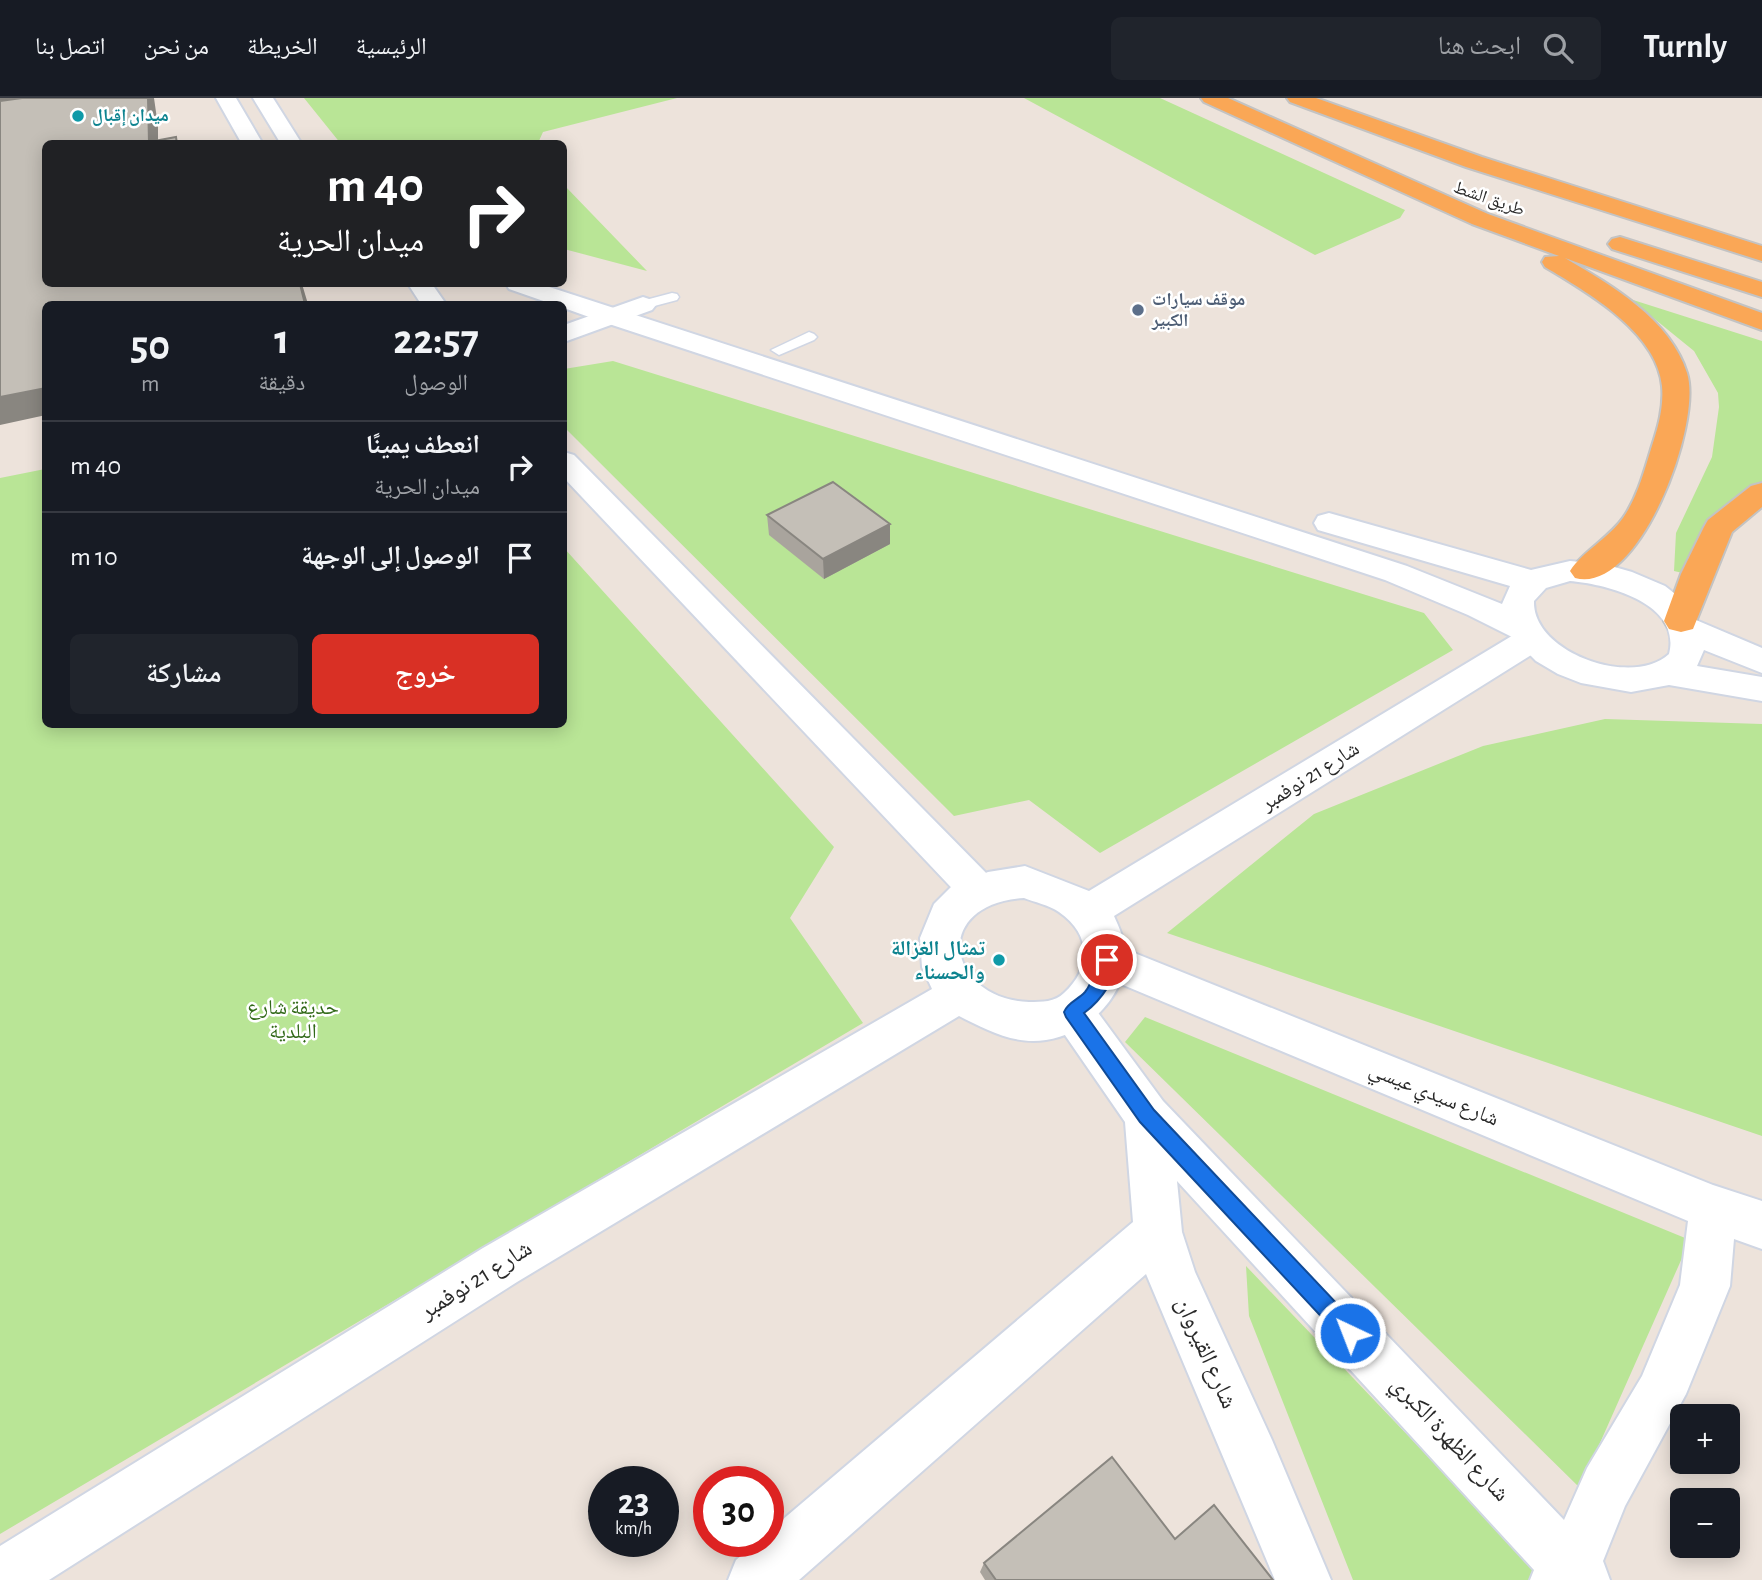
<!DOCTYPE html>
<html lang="ar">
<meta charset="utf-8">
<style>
body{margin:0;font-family:"Alegreya Sans","Noto Naskh Arabic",sans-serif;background:#20242c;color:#f1f3f6;direction:rtl;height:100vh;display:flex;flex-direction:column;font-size:26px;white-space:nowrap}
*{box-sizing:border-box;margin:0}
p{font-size:23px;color:#9ea1a6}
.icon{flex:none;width:38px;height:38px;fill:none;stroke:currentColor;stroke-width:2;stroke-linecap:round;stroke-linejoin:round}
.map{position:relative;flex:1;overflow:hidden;direction:ltr}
.details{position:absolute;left:42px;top:203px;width:525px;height:427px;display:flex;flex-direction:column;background:#171b24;border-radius:10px;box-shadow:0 4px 18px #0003;direction:rtl}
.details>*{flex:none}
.top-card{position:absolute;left:42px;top:42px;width:525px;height:147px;border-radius:10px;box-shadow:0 4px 18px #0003;direction:rtl;background:#202124;color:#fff;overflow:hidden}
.tools{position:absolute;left:1670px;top:1306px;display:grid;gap:14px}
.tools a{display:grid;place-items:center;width:70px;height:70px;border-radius:10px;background:#171b24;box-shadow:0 4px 18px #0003;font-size:35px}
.speed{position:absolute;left:588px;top:1368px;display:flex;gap:14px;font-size:35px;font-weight:700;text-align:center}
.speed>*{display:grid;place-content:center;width:91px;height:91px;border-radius:50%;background:#171b24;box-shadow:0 4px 18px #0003;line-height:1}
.speed small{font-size:18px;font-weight:400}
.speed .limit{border:10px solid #d22;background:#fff;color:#111}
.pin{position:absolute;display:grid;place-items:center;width:60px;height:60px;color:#fff;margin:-30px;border:4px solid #fff;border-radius:50%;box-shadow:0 2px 7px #0007}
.me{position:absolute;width:77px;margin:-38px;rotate:317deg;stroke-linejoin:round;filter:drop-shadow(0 0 5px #0008)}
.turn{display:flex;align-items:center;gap:24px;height:147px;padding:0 28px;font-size:32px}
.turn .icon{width:91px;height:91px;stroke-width:2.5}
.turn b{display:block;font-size:49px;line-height:60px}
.eta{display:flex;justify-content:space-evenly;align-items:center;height:119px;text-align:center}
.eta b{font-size:42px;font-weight:600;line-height:49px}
.cta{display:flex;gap:14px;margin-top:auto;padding:14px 28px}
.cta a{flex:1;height:80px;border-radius:10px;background:#d93025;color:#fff;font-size:28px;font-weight:600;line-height:80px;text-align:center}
.cta a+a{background:#20242c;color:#f1f3f6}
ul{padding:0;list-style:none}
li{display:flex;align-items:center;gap:21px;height:91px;padding:0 28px;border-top:2px solid #363941}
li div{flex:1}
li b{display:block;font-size:26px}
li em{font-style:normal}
header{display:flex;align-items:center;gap:42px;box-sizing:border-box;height:98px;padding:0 35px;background:#171b24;border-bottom:2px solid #363941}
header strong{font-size:33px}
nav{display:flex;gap:38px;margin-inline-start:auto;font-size:24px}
.search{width:490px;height:63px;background:#20242c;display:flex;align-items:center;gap:18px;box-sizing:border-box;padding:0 24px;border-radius:10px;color:#9ea1a6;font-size:26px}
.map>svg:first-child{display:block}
.green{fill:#b9e596}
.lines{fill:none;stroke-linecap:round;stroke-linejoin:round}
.service-casing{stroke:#d0d6e3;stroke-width:3}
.minor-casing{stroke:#d0d6e3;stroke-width:4}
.tertiary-casing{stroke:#d0d6e3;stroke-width:4}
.secondary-casing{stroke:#d0d6e3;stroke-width:4}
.trunk-casing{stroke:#c3c3c3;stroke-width:4}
.service{fill:#fff;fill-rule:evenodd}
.minor{fill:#fff;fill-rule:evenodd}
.tertiary{fill:#fff;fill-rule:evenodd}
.secondary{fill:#fff;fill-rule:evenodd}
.trunk{fill:#faa756;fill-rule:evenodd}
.wall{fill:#a9a49d}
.shaded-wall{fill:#898680}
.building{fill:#c4bfb7;stroke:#898680;stroke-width:2}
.route{fill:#1a73e8;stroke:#114b97;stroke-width:2}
.culture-dot{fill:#0f9aa8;stroke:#fff;stroke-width:2.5}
.service-dot{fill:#5c6f8a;stroke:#fff;stroke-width:2.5}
.labels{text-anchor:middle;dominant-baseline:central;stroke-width:5;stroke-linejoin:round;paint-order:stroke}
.far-culture-label{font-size:18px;font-weight:bold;fill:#0d838f;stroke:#fff;text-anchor:start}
.far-street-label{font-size:18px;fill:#2a2a2a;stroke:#fff}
.far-service-label{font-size:18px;font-weight:bold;fill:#4e5e75;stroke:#fff;text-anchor:start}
.street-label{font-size:21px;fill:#2a2a2a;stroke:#fff}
.culture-label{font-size:21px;font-weight:bold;fill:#0d838f;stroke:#fff;text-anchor:end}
.park-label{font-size:21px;fill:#316918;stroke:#fff}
.near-street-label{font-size:24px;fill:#2a2a2a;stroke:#fff}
</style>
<header>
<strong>Turnly</strong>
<div class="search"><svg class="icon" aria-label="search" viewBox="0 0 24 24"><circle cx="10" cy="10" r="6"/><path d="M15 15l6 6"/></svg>ابحث هنا</div>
<nav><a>الرئيسية</a><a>الخريطة</a><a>من نحن</a><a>اتصل بنا</a></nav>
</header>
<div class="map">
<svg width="1762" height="1482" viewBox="0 0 1762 1482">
<rect width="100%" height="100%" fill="#ede3db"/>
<path class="green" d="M304 0H677L543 34 538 45 341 46Z
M1024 0H1160L1405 112 1400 120 1315 157Z
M564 87 647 173 564 151Z
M1630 201 1762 243V385L1687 476 1674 473 1676 435 1712 359 1719 309 1718 295 1694 253Z
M613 263 1424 515 1453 552 1100 755 1029 702 954 718 564 329V271Z
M45 371 46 626H564V450L834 749 790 820 863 925 0 1436V380Z
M1605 621 1762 626V1038L1167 835 1314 716 1483 648Z
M1145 919 1690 1142 1580 1390 1125 944Z
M1246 1168 1546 1482H1353L1249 1218Z"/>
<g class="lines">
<defs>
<path id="service" d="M672 195 677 196 679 199 677 202 643 211 636 207 638 204Z
M809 234 814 236 817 239 814 242 779 257 771 252Z"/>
<path id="minor" d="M408 186H432L446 206H421Z
M643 199 652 202 656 207 652 212 564 244V227Z
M564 354 574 357 992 781 998 792 992 803 978 808 964 803 564 380Z
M1107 844 1713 1087 1762 1103V1151L1734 1141 1730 1188 1686 1296 1625 1408 1603 1463 1610 1482H1530L1534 1472 1177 1083 1182 1134 1195 1174 1272 1342 1331 1482H1275L1146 1176 799 1482H728L736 1462 757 1444H768V1434L1133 1124 1125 1024 1058 927 1052 914 1058 901 1073 895 1088 901 1163 1003 1564 1422 1587 1370 1642 1278 1680 1187 1688 1123 1092 874 1086 862 1092 850Z"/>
<path id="tertiary" d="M1532 529 1544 533 1549 541 1544 549 1114 818C1119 829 1127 847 1126 859 1123 901 1087 936 1046 942 1014 947 987 932 959 918L517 1184 49 1482H0V1448L483 1150 932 891 922 869 920 840 934 806 951 789 988 774 1025 768 1089 793 1520 533ZM1024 800C1034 804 1049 807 1059 814 1091 836 1092 869 1064 895 1055 904 1042 904 1029 904 948 901 928 807 1024 800Z"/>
<path id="secondary" d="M216 0H236L263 46H242Z
M253 0H273L302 46H281Z
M506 186H540L1407 468 1502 506 1510 488 1318 432 1314 425 1318 418 1329 415 1531 472 1570 463 1604 466 1632 474 1665 488 1679 499 1696 522 1762 550V575L1704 552 1697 568 1762 579V603L1669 587 1631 594 1581 585 1558 576 1536 563 1512 539 1468 517 1385 482 603 224 564 210V206H552L509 191ZM1570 483C1606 486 1682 505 1669 556 1633 590 1532 555 1534 503L1546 490Z"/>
<path id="trunk" d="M1201 0H1228L1488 116 1762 215V232L1565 160C1611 187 1670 221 1687 275 1703 325 1639 498 1575 480L1570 473C1583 453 1608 441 1623 420 1637 400 1644 374 1651 351 1658 330 1664 309 1662 288 1657 234 1587 194 1545 169L1542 164 1545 159 1559 158 1472 126 1204 4Z
M1287 0H1316L1482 59 1762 148V163L1466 69 1290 4Z
M1620 139 1762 184V199L1612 151 1608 146 1612 141Z
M1762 385V409L1732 434 1693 531 1681 534 1669 531 1664 523 1681 476 1704 429 1708 422 1751 388Z"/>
</defs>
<use href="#service" class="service-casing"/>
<use href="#minor" class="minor-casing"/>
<use href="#tertiary" class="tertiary-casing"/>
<use href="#secondary" class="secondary-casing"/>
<use href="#trunk" class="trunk-casing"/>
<use href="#service" class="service"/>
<use href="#minor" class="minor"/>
<use href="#tertiary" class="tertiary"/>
<use href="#secondary" class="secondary"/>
<use href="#trunk" class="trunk"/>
</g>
<path class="wall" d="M767 417 890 426V446L824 481 769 437Z
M1174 1441 1273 1482H985L980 1474 984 1465Z"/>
<path class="shaded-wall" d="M0 0H67L0 10Z
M148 0H154L158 28V46L149 44Z
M300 186H302L308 206H305Z
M46 290V317L0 327V299Z
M890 426V446L824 481 823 461Z"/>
<path class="building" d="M22 0H148L149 44 176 39 177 46H46V186H300L305 206H46V290L0 299V3Z
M833 384 890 426 823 461 767 417Z
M1112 1359 1175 1441 1214 1407 1273 1482H996L984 1465Z"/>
<path class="route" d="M1107 855 1113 857C1122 877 1099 904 1084 915L1154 1012 1357 1227 1360 1235 1357 1242 1350 1245 1343 1242 1140 1024 1066 919 1064 914C1068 904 1078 902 1085 894 1094 883 1095 869 1101 857Z"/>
<g class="culture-dot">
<circle cx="78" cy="18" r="7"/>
<circle cx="999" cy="862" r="7"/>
</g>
<circle class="service-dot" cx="1138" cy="212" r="7"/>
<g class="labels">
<g class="far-culture-label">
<text x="92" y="18">ميدان إقبال</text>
</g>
<g class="far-street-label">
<text transform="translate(1489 101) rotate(19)">طريق الشط</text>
</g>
<g class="far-service-label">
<text x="1152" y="202">موقف سيارات<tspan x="1152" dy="21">الكبير</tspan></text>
</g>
<g class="street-label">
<text transform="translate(1310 678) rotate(-32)">شارع 21 نوفمبر</text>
<text transform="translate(1434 996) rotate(22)">شارع سيدي عيسي</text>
</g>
<g class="culture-label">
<text x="985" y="850">تمثال الغزالة<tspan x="985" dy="24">والحسناء</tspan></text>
</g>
<g class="park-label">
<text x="293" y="909">حديقة شارع<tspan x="293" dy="24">البلدية</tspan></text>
</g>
<g class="near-street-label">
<text transform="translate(476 1182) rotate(-32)">شارع 21 نوفمبر</text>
<text transform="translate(1206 1255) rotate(66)">شارع القيروان</text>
<text transform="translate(1450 1341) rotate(47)">شارع الظهرة الكبري</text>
</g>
</g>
</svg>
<div class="tools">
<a>+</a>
<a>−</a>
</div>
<div class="speed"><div>23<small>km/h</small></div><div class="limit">30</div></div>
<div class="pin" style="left:1107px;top:862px;background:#d93025"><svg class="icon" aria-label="arrive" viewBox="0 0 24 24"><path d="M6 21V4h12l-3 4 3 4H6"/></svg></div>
<svg class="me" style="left:1350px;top:1235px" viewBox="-20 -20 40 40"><circle r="17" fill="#1a73e8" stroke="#fff" stroke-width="3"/><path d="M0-11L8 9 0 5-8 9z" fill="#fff"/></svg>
<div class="top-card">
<div class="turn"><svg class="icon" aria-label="right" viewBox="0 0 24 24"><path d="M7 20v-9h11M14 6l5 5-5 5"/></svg><div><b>40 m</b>ميدان الحرية</div></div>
</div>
<section class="details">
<div class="eta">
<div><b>22:57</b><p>الوصول</p></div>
<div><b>1</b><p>دقيقة</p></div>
<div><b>50</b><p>m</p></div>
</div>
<ul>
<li><svg class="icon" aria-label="right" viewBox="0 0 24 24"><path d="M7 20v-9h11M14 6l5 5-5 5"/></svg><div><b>انعطف يمينًا</b><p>ميدان الحرية</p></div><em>40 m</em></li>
<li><svg class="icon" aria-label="arrive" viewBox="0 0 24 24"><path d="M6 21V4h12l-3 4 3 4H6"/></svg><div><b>الوصول إلى الوجهة</b></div><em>10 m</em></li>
</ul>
<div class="cta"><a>خروج</a><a>مشاركة</a></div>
</section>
</div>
